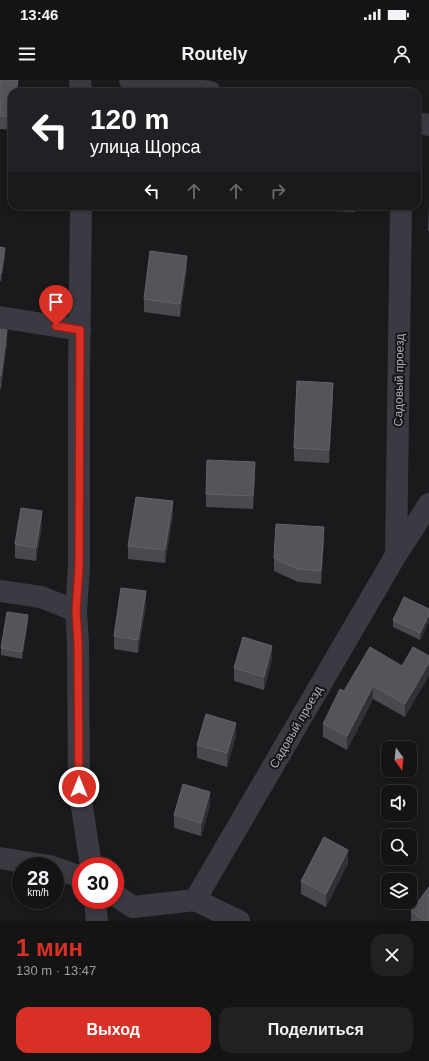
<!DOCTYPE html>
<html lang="ru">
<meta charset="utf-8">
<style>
body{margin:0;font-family:Helvetica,sans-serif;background:#212122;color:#f1f3f6;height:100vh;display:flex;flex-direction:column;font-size:15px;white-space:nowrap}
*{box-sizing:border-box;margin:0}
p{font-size:13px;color:#9d9ea0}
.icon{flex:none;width:22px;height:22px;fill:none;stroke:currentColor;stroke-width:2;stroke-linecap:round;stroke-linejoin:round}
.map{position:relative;height:841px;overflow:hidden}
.sheet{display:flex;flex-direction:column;background:#141415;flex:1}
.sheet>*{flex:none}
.hud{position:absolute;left:8px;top:8px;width:413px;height:122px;border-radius:12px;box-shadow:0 2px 6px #0003,0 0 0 1px #333334;background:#202124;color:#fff;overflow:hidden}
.needle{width:26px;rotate:165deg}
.tools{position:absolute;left:381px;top:661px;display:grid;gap:8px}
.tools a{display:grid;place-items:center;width:36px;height:36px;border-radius:8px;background:#141415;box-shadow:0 2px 6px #0003,0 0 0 1px #333334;font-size:20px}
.speed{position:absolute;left:12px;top:777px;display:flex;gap:8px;font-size:20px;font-weight:700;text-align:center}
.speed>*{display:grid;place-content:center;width:52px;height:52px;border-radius:50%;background:#141415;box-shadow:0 2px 6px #0003,0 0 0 1px #333334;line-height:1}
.speed small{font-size:10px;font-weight:400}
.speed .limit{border:6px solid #d22;background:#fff;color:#111}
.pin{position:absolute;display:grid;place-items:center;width:34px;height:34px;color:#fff;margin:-41px -17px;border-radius:50% 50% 50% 0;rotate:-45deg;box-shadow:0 0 4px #0007}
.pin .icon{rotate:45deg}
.me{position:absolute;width:44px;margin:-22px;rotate:0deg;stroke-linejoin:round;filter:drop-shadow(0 0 3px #0008)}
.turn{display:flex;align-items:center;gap:14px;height:84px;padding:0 16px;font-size:18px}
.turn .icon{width:52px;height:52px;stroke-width:2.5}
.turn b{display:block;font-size:28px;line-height:34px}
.lanes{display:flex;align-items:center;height:38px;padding:0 16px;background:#0003;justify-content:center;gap:20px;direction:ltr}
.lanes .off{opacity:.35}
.round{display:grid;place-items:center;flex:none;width:42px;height:42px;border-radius:12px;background:#212122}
.overview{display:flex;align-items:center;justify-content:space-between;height:68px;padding:0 16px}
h1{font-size:24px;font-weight:700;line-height:30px;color:#d93025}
.primary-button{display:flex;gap:8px;margin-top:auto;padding:8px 16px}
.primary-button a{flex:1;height:46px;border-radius:12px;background:#d93025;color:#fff;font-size:16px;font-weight:700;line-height:46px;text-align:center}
.primary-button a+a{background:#212122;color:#f1f3f6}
.status{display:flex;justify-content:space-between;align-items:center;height:28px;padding:0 20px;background:#141415;direction:ltr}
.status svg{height:11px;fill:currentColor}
header{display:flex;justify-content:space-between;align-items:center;height:52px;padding:0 16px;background:#141415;font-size:18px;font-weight:700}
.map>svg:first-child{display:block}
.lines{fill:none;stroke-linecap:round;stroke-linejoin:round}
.minor{stroke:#3a3b42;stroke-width:22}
.wall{fill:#484a4e}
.shaded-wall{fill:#313235}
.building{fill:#53555a;stroke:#616369}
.route-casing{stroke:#8d1f18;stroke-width:10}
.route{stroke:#d93025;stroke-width:7}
.labels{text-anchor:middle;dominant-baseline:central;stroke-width:4;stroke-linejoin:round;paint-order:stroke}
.street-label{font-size:12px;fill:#acafbc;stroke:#151517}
</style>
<div class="status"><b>13:46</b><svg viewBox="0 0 49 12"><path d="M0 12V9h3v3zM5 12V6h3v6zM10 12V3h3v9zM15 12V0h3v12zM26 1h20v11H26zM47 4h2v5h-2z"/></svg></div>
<header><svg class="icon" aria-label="menu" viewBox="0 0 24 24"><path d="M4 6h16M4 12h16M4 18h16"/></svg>Routely<svg class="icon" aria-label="person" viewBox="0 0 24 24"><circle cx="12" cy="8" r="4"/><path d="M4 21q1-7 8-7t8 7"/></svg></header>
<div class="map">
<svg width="429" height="841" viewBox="0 0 429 841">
<rect width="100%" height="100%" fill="#1a1a1c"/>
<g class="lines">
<path class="minor" d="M80 0 81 12
M130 0 210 12
M417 43 429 45
M81 126 79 291V486L76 531 78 562 79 707 91 786
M0 237 80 250
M396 475 401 126
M0 511 41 517 76 531
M0 778 50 786
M55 788 81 797
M115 815 133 827 195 820 239 841
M95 820 97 841
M195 820 396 475 429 424"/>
</g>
<path class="wall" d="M0 0 12 12V50L0 49Z
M429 125V151L428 150Z
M308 126H355V132L308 130Z
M0 167 5 175 1 201H0Z
M187 189 180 237 144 232V219Z
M0 249 7 263 1 309 0 308Z
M333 316 329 383 294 381V368Z
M255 395 253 429 206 427V414Z
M173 434 165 483 128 479V466Z
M42 444 36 481 15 478V464Z
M324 460 321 504 298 502 274 491V478Z
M146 524 138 573 114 569V556Z
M429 529V541L420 560 393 547V540Z
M28 542 22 579 1 575V568Z
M413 567 405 637 373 619 347 670 323 657V644L344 611 402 586Z
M272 579 264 610 234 601V588Z
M236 656 227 687 197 678V665Z
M210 725 201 756 174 748V735Z
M348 783 326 827 301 814V801Z
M411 831 429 841H411Z"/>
<path class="shaded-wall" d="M18 0V12H16Z
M5 168V175L1 201V194Z
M187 176V189L180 237V224Z
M7 250V263L1 309V296Z
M333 303V316L329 383V370Z
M255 382V395L253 429V416Z
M173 421V434L165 483V470Z
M42 431V444L36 481V468Z
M324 447V460L321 504V491Z
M146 511V524L138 573V560Z
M429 534V541L420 560V553Z
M28 535V542L22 579V572Z
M272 566V579L264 610V597Z
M429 583V596L405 637V624Z
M373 606V619L347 670V656Z
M236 643V656L227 687V673Z
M210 712V725L201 756V743Z
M348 770V783L326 827V814Z"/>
<path class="building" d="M0 0H18L16 12H12V37L0 36Z
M0 167 5 168 1 194H0Z
M150 171 187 176 180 224 144 219Z
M0 249 7 250 1 296 0 295Z
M297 301 333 303 329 370 294 368Z
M207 380 255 382 253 416 206 414Z
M136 417 173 421 165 470 128 466Z
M21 428 42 431 36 468 15 464Z
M276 444 324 447 321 491 298 489 274 478Z
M121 508 146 511 138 560 114 556Z
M404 517 429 529V534L420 553 393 540Z
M7 532 28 535 22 572 1 568Z
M243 557 272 566 264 597 234 588Z
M370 567 402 586 413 567 429 576V583L405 624 373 606 347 656 323 644 340 609 344 611Z
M206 634 236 643 227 673 197 665Z
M183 704 210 712 201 743 174 735Z
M324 757 348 770 326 814 301 801Z
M429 807V841H424L411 831Z"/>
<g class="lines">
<defs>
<path id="route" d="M56 246 80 250 79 486 76 531 78 562 79 707"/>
</defs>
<use href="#route" class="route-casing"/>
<use href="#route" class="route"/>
</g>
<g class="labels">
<g class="street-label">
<text transform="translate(399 300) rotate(-89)">Садовый проезд</text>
<text transform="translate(296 647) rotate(-60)">Садовый проезд</text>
</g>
</g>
</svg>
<div class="tools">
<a><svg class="needle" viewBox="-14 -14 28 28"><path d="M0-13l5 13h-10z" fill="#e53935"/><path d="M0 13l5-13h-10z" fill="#9d9ea0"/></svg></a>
<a><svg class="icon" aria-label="sound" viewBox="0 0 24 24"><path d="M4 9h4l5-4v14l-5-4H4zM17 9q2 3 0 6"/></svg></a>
<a><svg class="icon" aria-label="search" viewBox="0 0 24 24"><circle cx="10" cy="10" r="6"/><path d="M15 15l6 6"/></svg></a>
<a><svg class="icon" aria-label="layers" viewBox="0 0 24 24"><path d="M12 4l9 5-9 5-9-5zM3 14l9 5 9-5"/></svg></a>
</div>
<div class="speed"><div>28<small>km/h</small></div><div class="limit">30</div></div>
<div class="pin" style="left:56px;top:246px;background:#d93025"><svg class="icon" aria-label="arrive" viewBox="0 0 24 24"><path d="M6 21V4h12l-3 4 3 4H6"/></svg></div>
<svg class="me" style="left:79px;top:707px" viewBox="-20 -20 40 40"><circle r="17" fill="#d93025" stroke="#fff" stroke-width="3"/><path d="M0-11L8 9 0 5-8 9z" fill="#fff"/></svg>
<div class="hud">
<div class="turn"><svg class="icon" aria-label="left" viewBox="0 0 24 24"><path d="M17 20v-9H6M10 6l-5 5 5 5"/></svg><div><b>120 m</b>улица Щорса</div></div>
<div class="lanes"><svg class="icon" aria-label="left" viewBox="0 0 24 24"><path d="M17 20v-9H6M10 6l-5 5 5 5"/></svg><svg class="icon off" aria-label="ahead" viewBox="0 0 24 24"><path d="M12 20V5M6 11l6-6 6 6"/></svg><svg class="icon off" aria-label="ahead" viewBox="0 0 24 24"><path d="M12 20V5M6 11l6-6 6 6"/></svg><svg class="icon off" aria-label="right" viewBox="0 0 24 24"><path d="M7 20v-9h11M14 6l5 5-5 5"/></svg></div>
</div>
</div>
<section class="sheet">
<div class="overview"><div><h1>1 мин</h1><p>130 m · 13:47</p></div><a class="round"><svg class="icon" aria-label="close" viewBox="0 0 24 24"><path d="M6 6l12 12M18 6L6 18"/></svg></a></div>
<div class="primary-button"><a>Выход</a><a>Поделиться</a></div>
</section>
